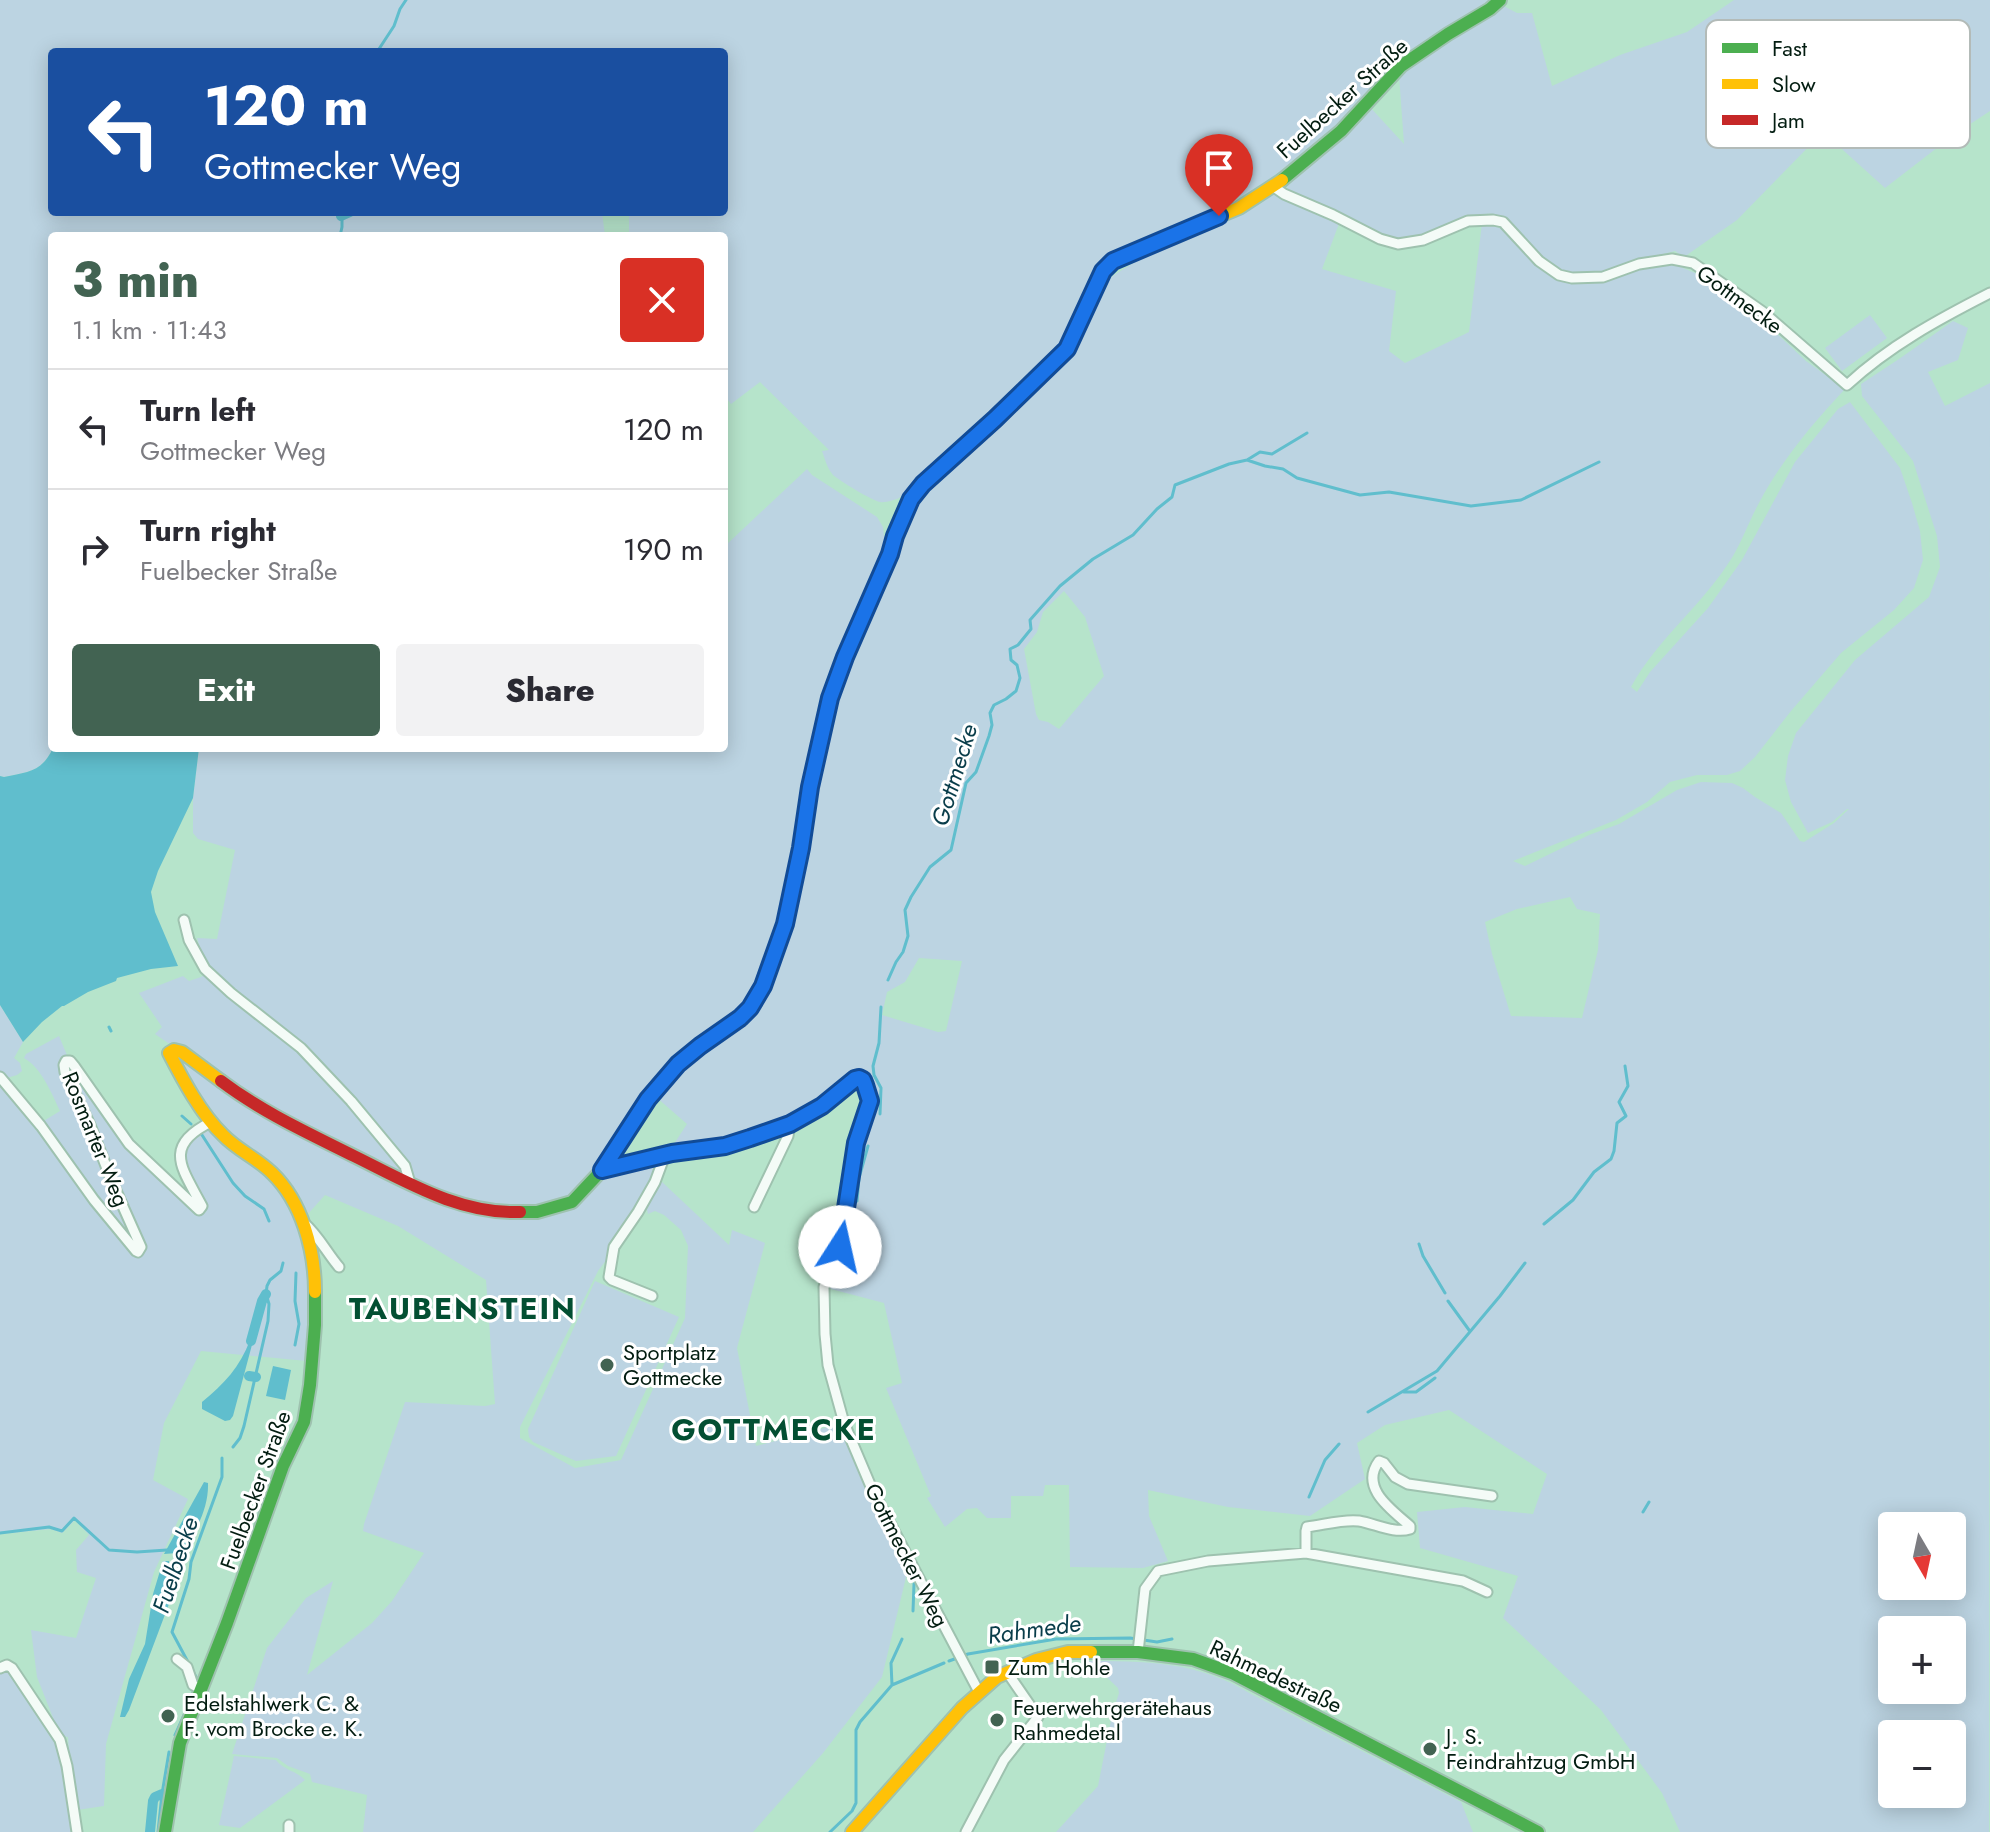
<!DOCTYPE html>
<meta charset="utf-8">
<style>
body{margin:0;font-family:Jost,sans-serif;background:#f2f2f3;color:#2b2b33;height:100vh;display:flex;flex-direction:column;font-size:30px;white-space:nowrap}
*{box-sizing:border-box;margin:0}
p{font-size:26px;color:#7c7c81}
.icon{flex:none;width:44px;height:44px;fill:none;stroke:currentColor;stroke-width:2;stroke-linecap:round;stroke-linejoin:round}
.map{position:relative;flex:1;overflow:hidden}
.panel{position:absolute;left:48px;top:232px;width:680px;height:520px;display:flex;flex-direction:column;background:#fff;border-radius:8px;box-shadow:0 4px 20px #0003}
.panel>*{flex:none}
.hud{position:absolute;left:48px;top:48px;width:680px;height:168px;border-radius:8px;box-shadow:0 4px 20px #0003;background:#1a4fa0;color:#fff;overflow:hidden}
.needle{width:52px;rotate:171deg}
.tools{position:absolute;left:1878px;top:1512px;display:grid;gap:16px}
.tools a{display:grid;place-items:center;width:88px;height:88px;border-radius:8px;background:#fff;box-shadow:0 4px 20px #0003;font-size:40px}
.pin{position:absolute;display:grid;place-items:center;width:68px;height:68px;color:#fff;margin:-82px -34px;border-radius:50% 50% 50% 0;rotate:-45deg;box-shadow:0 0 8px #0007}
.pin .icon{rotate:45deg}
.me{position:absolute;width:88px;margin:-44px;rotate:10deg;stroke-linejoin:round;filter:drop-shadow(0 0 6px #0008)}
.turn{display:flex;align-items:center;gap:28px;height:168px;padding:0 24px;font-size:36px}
.turn .icon{width:104px;height:104px;stroke-width:2.5}
.turn b{display:block;font-size:56px;line-height:68px}
.round{display:grid;place-items:center;flex:none;width:84px;height:84px;border-radius:8px;background:#f2f2f3}
.summary{display:flex;align-items:center;justify-content:space-between;height:136px;padding:0 24px}
h1{font-size:48px;font-weight:800;line-height:60px;color:#426352}
.primary-button{display:flex;gap:16px;margin-top:auto;padding:16px 24px}
.primary-button a{flex:1;height:92px;border-radius:8px;background:#426352;color:#fff;font-size:32px;font-weight:800;line-height:92px;text-align:center}
.primary-button a+a{background:#f2f2f3;color:#2b2b33}
ul{padding:0;list-style:none}
li{display:flex;align-items:center;gap:24px;height:120px;padding:0 24px;border-top:2px solid #e1e1e2}
li div{flex:1}
li b{display:block;font-size:30px}
li em{font-style:normal}
.map>svg:first-child{display:block}
.green{fill:#bcd4e2;fill-rule:evenodd}
.water{fill:#60becd}
.lines{fill:none;stroke-linecap:round;stroke-linejoin:round}
.stream{stroke:#60becd;stroke-width:3}
.canal{stroke:#60becd;stroke-width:10}
.street-casing{stroke:#9ec2af;stroke-width:13}
.fast-casing{stroke:#9ec2af;stroke-width:16}
.slow-casing{stroke:#9ec2af;stroke-width:16}
.jam-casing{stroke:#9ec2af;stroke-width:16}
.street{stroke:#f4fbf7;stroke-width:9}
.fast{stroke:#4caf50;stroke-width:12}
.slow{stroke:#ffc107;stroke-width:12}
.jam{stroke:#c62828;stroke-width:12}
.route-casing{stroke:#114b97;stroke-width:20}
.route{stroke:#1a73e8;stroke-width:14}
.poi-dot{fill:#426352;stroke:#fff;stroke-width:3}
.labels{text-anchor:middle;dominant-baseline:central;stroke-width:6;stroke-linejoin:round;paint-order:stroke}
.street-label{font-size:22px;fill:#031d11;stroke:#fff}
.poi-label{font-size:22px;fill:#031d11;stroke:#fff;text-anchor:start}
.water-label{font-size:24px;font-style:italic;fill:#093d4a;stroke:#fff}
.district-label{font-size:30px;font-weight:bold;letter-spacing:2px;fill:#034f32;stroke:#fff}
.key{fill:#fff;stroke:#b3bbb8;stroke-width:2}
.key-label{font-size:22px;fill:#031d11}
</style>
<div class="map">
<svg width="1990" height="1832" viewBox="0 0 1990 1832">
<rect width="100%" height="100%" fill="#b6e4cb"/>
<path class="green" d="M0 0H1500L1498 3 1517 13H1532L1552 86 1620 55 1687 32 1734 0H1990V111L1955 134 1885 188 1823 132 1737 220 1684 257 1675 251C1663 254 1651 257 1639 260 1617 266 1598 276 1574 275 1539 272 1517 216 1493 214 1466 212 1442 230 1417 237 1410 239 1401 240 1393 238 1374 233 1357 220 1338 212 1321 205 1303 200 1287 191V183L1369 106 1404 144 1398 61 1337 129 1276 178 1225 205 1112 254 1096 272 1075 314 1062 347 899 498C894 500 886 503 880 502 871 500 840 481 833 475 827 468 825 459 822 451L829 450 760 382 731 404 724 395V236H629V212H724V52H52V212H602L605 236H52L53 748C42 772 28 772 4 777L0 776Z
M1274 194 1340 221 1322 269 1396 291 1389 351 1405 363 1469 332 1482 223 1500 228 1510 235 1541 269 1569 283 1587 284 1601 281 1640 268 1673 264 1700 275 1760 318 1806 361 1845 389C1813 423 1782 460 1760 501 1750 519 1743 539 1733 556 1704 604 1657 639 1631 687L1637 692 1650 672 1708 608 1742 560 1795 462 1838 409 1850 402 1900 468 1912 503 1920 531 1923 560 1914 588 1894 610 1841 653 1791 711 1755 757 1740 771 1727 775H1697L1670 782 1647 802 1616 820 1513 861 1525 866 1589 835 1619 824 1677 790 1701 782 1732 783 1743 788 1755 797 1781 813 1800 841 1804 842 1834 823 1849 809H1847L1832 822 1808 833 1791 802 1785 780 1788 756 1796 733 1855 660 1929 597 1940 567 1937 536 1913 461 1862 396 1861 384 1899 359 1953 321 1968 328 1958 360 1928 372 1945 406 1990 383 1989 1832H1680L1662 1793 1601 1710 1503 1618 1518 1576 1420 1548 1417 1512 1465 1507 1533 1514 1547 1474 1449 1410 1385 1425 1357 1443 1365 1479 1310 1516 1228 1507 1148 1490 1149 1516 1168 1561 1143 1568 1070 1567 1069 1485H1045L1043 1496H1011V1518H987L977 1508 967 1509 945 1527 927 1498 931 1496 886 1388 902 1383 884 1303 827 1288 848 1228 850 1200 860 1156V1141L872 1107 873 1095 867 1078 860 1075H852L821 1100 796 1116 767 1129 733 1140 670 1150 687 1124 656 1097 574 1197 550 1206 519 1210 477 1204 436 1191 278 1115 212 1071 178 1044 168 1043 155 1034 162 1027 139 993 183 976 189 981 201 977 210 971 204 961 197 938 217 939 235 850 198 839 193 833V798L199 748H724V547L726 545 807 469 812 475 877 517 883 527 884 536 898 539 911 513 926 489 1070 353 1093 312 1102 286 1114 275 1151 252 1201 229 1264 196ZM1064 591 1085 617 1104 676 1059 729 1048 722 1039 720 1036 714 1024 649 1037 632 1043 612ZM1570 897 1577 909 1600 914 1598 950 1582 1018 1511 1016 1492 954 1485 922 1517 909ZM919 958 962 961 946 1031 938 1032 882 1015 887 992 905 982ZM1892 1526H1952V1586H1892ZM1892 1630H1952V1690H1892ZM1892 1734H1952V1794H1892Z
M1870 315 1887 338 1842 371 1825 348Z
M0 1005 23 1042 14 1058 20 1063 22 1071 17 1075 0 1080Z
M59 1036 74 1072 99 1110 131 1151 176 1196 196 1212 202 1214 206 1212 207 1207 186 1168 183 1156C189 1141 195 1132 212 1130 230 1146 258 1164 274 1182 278 1186 281 1192 284 1197 314 1246 312 1306 307 1361L201 1351 164 1423 153 1480 188 1499 154 1572 106 1744 104 1806 77 1810 70 1767 68 1737 62 1736 59 1733 37 1677 31 1630 76 1638 96 1578 77 1572 76 1550 89 1535 75 1520 62 1533 51 1529 0 1534V1083L42 1122 60 1111C52 1094 41 1067 24 1058L26 1054Z
M181 1057 274 1121 495 1217 576 1203 591 1191 605 1175 653 1163 656 1166C648 1196 626 1224 607 1249L610 1255 598 1271 520 1427V1438L575 1468 621 1460 685 1318 688 1246 681 1230 664 1215 655 1211 648 1214 646 1206 661 1181 729 1245 732 1230 765 1243 737 1348 756 1446 840 1424 869 1490 908 1569 882 1677 823 1753 753 1832H363L367 1795 312 1782 310 1774 288 1766 277 1758 232 1754 267 1648 306 1598 333 1581 307 1675 372 1623 392 1601 424 1553 363 1531 364 1524 405 1402 485 1406 495 1404 486 1280 398 1226 325 1195 307 1215 275 1170 226 1132 220 1124 182 1069 179 1061Z
M595 1281 679 1317 616 1456 576 1461 533 1442 529 1437 528 1429Z
M1084 1661C1144 1661 1198 1661 1251 1694L1461 1802 1473 1832H1056L1098 1786 1112 1715 1119 1693 1118 1688 1093 1664Z
M7 1669 55 1739 62 1764 73 1832H0V1674L2 1670Z
M234 1756 276 1760C283 1770 297 1771 305 1780L240 1828 219 1825Z"/>
<path class="water" d="M53 748H199L193 798 158 871 151 892 155 912 178 966 151 969 117 978 116 981 88 992 64 1006H62L42 1022 23 1042 0 1005V776L4 777C28 772 42 772 53 748Z
M250 1340 253 1341 233 1416 230 1420 225 1421 202 1409V1402C224 1384 240 1367 250 1340Z
M273 1366 291 1370 285 1400 266 1396Z
M204 1482 208 1483C209 1508 195 1537 177 1553L164 1554Z
M163 1561H169V1570L176 1576 178 1580 129 1710 125 1717H120L129 1679 145 1644 153 1594Z"/>
<g class="lines">
<path class="stream" d="M377 52 394 26 400 9 406 0
M340 236 342 227V212
M1247 460 1260 452 1272 454 1307 433
M888 980 896 962 903 952 908 936 905 910 911 897 930 867 951 850 966 783 976 772 989 736 992 725 990 713 994 705 1006 699 1016 691 1020 678 1017 665 1011 660 1010 649 1018 645 1031 629 1030 620 1060 586 1093 559 1133 535 1157 509 1172 497 1175 485 1229 464 1247 460 1265 466 1283 469 1297 478 1360 495 1389 492 1471 506 1521 500 1599 462
M109 1027 111 1031
M880 1114 881 1088 874 1075 873 1066 879 1043 881 1007
M182 1116 191 1124
M202 1135 233 1183 245 1196 264 1209 269 1221
M857 1201 859 1178 868 1146
M1544 1224 1573 1200 1594 1172 1611 1159 1614 1151 1617 1123 1626 1116 1619 1102 1628 1086 1625 1066
M1419 1244 1423 1256 1445 1293
M1448 1301 1469 1330
M295 1345 299 1324 295 1301 296 1273
M1404 1392H1416L1435 1378
M1368 1412 1437 1371 1500 1296 1525 1263
M233 1447 240 1438 244 1426 268 1321 269 1304 266 1294 267 1286 270 1280 281 1271 283 1263
M1309 1497 1325 1460 1339 1444
M1643 1512 1649 1502
M0 1533 49 1527 62 1531 74 1518 109 1550 137 1552 167 1550
M913 1611 914 1584
M949 1661 968 1654 1056 1639 1130 1638 1157 1642 1172 1639
M197 1679 172 1632 189 1579 191 1562 222 1477V1458
M892 1685 891 1663 902 1639
M175 1735 189 1704
M158 1832 162 1794 169 1752
M830 1832 852 1811 856 1803V1730L860 1722 892 1685 944 1663"/>
<path class="canal" d="M341 216 350 212
M251 1341 262 1301 266 1294
M249 1376 256 1377
M150 1832 153 1801 155 1797 162 1794"/>
<defs>
<path id="street" d="M1274 187 1284 194 1333 215 1380 239 1398 244 1423 240 1468 221 1493 220 1503 222 1539 261 1559 275 1572 278 1603 277 1639 264 1672 259 1693 263 1763 312 1847 385C1889 346 1939 319 1990 293
M184 920 189 940 205 969 231 993 301 1048 351 1101 405 1166 410 1183
M0 1077 41 1126 94 1200 136 1251 138 1252 141 1247 113 1184 90 1125 65 1072 64 1065 66 1061H70L75 1067 129 1144 199 1210 202 1206C182 1168 162 1146 211 1122
M602 1170 672 1153 725 1146 750 1138 790 1124 822 1106 855 1079 859 1078 863 1080 870 1101 856 1143 840 1247 824 1287 825 1334 828 1365 844 1423 872 1489 979 1692
M754 1207 788 1136 790 1124
M304 1223C318 1235 327 1253 339 1267
M652 1296 612 1280 609 1277 614 1247 638 1212 655 1182 665 1155
M1306 1553V1531L1307 1527C1324 1525 1342 1519 1359 1521 1376 1524 1394 1534 1410 1529V1526C1392 1510 1359 1488 1379 1461L1384 1463 1395 1477 1408 1484 1492 1496
M1138 1652 1145 1589 1158 1571 1208 1561 1306 1553 1463 1581 1487 1592
M177 1659 187 1667 193 1685 201 1689
M0 1668 7 1665 12 1668 60 1740 67 1766 77 1832
M289 1825V1832
M966 1832 1004 1760 1038 1717 1007 1672"/>
<path id="fast" d="M1282 180 1341 131 1401 66 1448 34 1490 9 1500 0
M520 1212H537L572 1202 602 1170 648 1099 678 1064 740 1018 750 1008 763 986 785 924
M1091 1652H1138L1193 1659 1232 1673 1538 1832
M165 1832 180 1743 227 1623 283 1466 304 1422 310 1385 315 1325V1292"/>
<path id="slow" d="M900 523 911 499 923 484 995 419 1067 349 1103 271 1113 261 1239 208 1282 180
M221 1081 182 1052 174 1050 169 1053C183 1080 201 1114 223 1135 237 1150 257 1158 272 1173 302 1202 315 1250 315 1292
M852 1832 962 1708 997 1677 1036 1660 1068 1652H1091"/>
<path id="jam" d="M785 924 801 848 810 787 830 698 845 657 890 554 900 523
M221 1081C262 1112 308 1133 354 1156 407 1182 459 1214 520 1212"/>
</defs>
<use href="#street" class="street-casing"/>
<use href="#fast" class="fast-casing"/>
<use href="#slow" class="slow-casing"/>
<use href="#jam" class="jam-casing"/>
<use href="#street" class="street"/>
<use href="#fast" class="fast"/>
<use href="#slow" class="slow"/>
<use href="#jam" class="jam"/>
</g>
<g class="lines">
<defs>
<path id="route" d="M840 1247 856 1143 870 1101 865 1085 863 1080 859 1078 855 1079 822 1106 790 1124 750 1138 725 1146 672 1153 602 1170 648 1099 678 1064 700 1046 740 1018 750 1008 763 986 785 924 801 848 810 787 830 698 845 657 890 554 895 536 911 499 923 484 995 419 1067 349 1103 271 1113 261 1219 216"/>
</defs>
<use href="#route" class="route-casing"/>
<use href="#route" class="route"/>
</g>
<g class="poi-dot">
<circle cx="607" cy="1365" r="8"/>
<rect x="984" y="1659" width="16" height="16" rx="4"/>
<circle cx="168" cy="1716" r="8"/>
<circle cx="997" cy="1720" r="8"/>
<circle cx="1430" cy="1749" r="8"/>
</g>
<g class="labels">
<g class="street-label">
<text transform="translate(1342 98) rotate(-42)">Fuelbecker Straße</text>
<text transform="translate(1740 299) rotate(36)">Gottmecke</text>
<text transform="translate(96 1139) rotate(68)">Rosmarter Weg</text>
<text transform="translate(255 1490) rotate(-70)">Fuelbecker Straße</text>
<text transform="translate(907 1555) rotate(63)">Gottmecker Weg</text>
<text transform="translate(1276 1676) rotate(25)">Rahmedestraße</text>
</g>
<g class="poi-label">
<text x="623" y="1352">Sportplatz<tspan x="623" dy="25">Gottmecke</tspan></text>
<text x="1008" y="1667">Zum Hohle</text>
<text x="184" y="1703">Edelstahlwerk C. &amp;<tspan x="184" dy="25">F. vom Brocke e. K.</tspan></text>
<text x="1013" y="1707">Feuerwehrgerätehaus<tspan x="1013" dy="25">Rahmedetal</tspan></text>
<text x="1446" y="1736">J. S.<tspan x="1446" dy="25">Feindrahtzug GmbH</tspan></text>
</g>
<g class="water-label">
<text transform="translate(954 775) rotate(-73)">Gottmecke</text>
<text transform="translate(175 1565) rotate(-72)">Fuelbecke</text>
<text transform="translate(1034 1629) rotate(-8)">Rahmede</text>
</g>
<g class="district-label">
<text x="463" y="1308">TAUBENSTEIN</text>
<text x="774" y="1429">GOTTMECKE</text>
</g>
</g>
<rect x="1706" y="20" width="264" height="128" rx="12" class="key"/>
<rect x="1722" y="43" width="36" height="10" fill="#4caf50"/>
<rect x="1722" y="79" width="36" height="10" fill="#ffc107"/>
<rect x="1722" y="115" width="36" height="10" fill="#c62828"/>
<g class="key-label">
<text x="1772" y="56">Fast</text>
<text x="1772" y="92">Slow</text>
<text x="1772" y="128">Jam</text>
</g>
</svg>
<div class="tools">
<a><svg class="needle" viewBox="-14 -14 28 28"><path d="M0-13l5 13h-10z" fill="#e53935"/><path d="M0 13l5-13h-10z" fill="#7c7c81"/></svg></a>
<a>+</a>
<a>−</a>
</div>
<div class="pin" style="left:1219px;top:216px;background:#d93025"><svg class="icon" aria-label="arrive" viewBox="0 0 24 24"><path d="M6 21V4h12l-3 4 3 4H6"/></svg></div>
<svg class="me" style="left:840px;top:1247px" viewBox="-20 -20 40 40"><circle r="19" fill="#fff"/><path d="M0-13L10 11 0 6-10 11z" fill="#1a73e8"/></svg>
<div class="hud">
<div class="turn"><svg class="icon" aria-label="left" viewBox="0 0 24 24"><path d="M17 20v-9H6M10 6l-5 5 5 5"/></svg><div><b>120 m</b>Gottmecker Weg</div></div>
</div>
<section class="panel">
<div class="summary"><div><h1>3 min</h1><p>1.1 km · 11:43</p></div><a class="round" style="background:#d93025;color:#fff"><svg class="icon" aria-label="close" viewBox="0 0 24 24"><path d="M6 6l12 12M18 6L6 18"/></svg></a></div>
<ul>
<li><svg class="icon" aria-label="left" viewBox="0 0 24 24"><path d="M17 20v-9H6M10 6l-5 5 5 5"/></svg><div><b>Turn left</b><p>Gottmecker Weg</p></div><em>120 m</em></li>
<li><svg class="icon" aria-label="right" viewBox="0 0 24 24"><path d="M7 20v-9h11M14 6l5 5-5 5"/></svg><div><b>Turn right</b><p>Fuelbecker Straße</p></div><em>190 m</em></li>
</ul>
<div class="primary-button"><a>Exit</a><a>Share</a></div>
</section>
</div>
